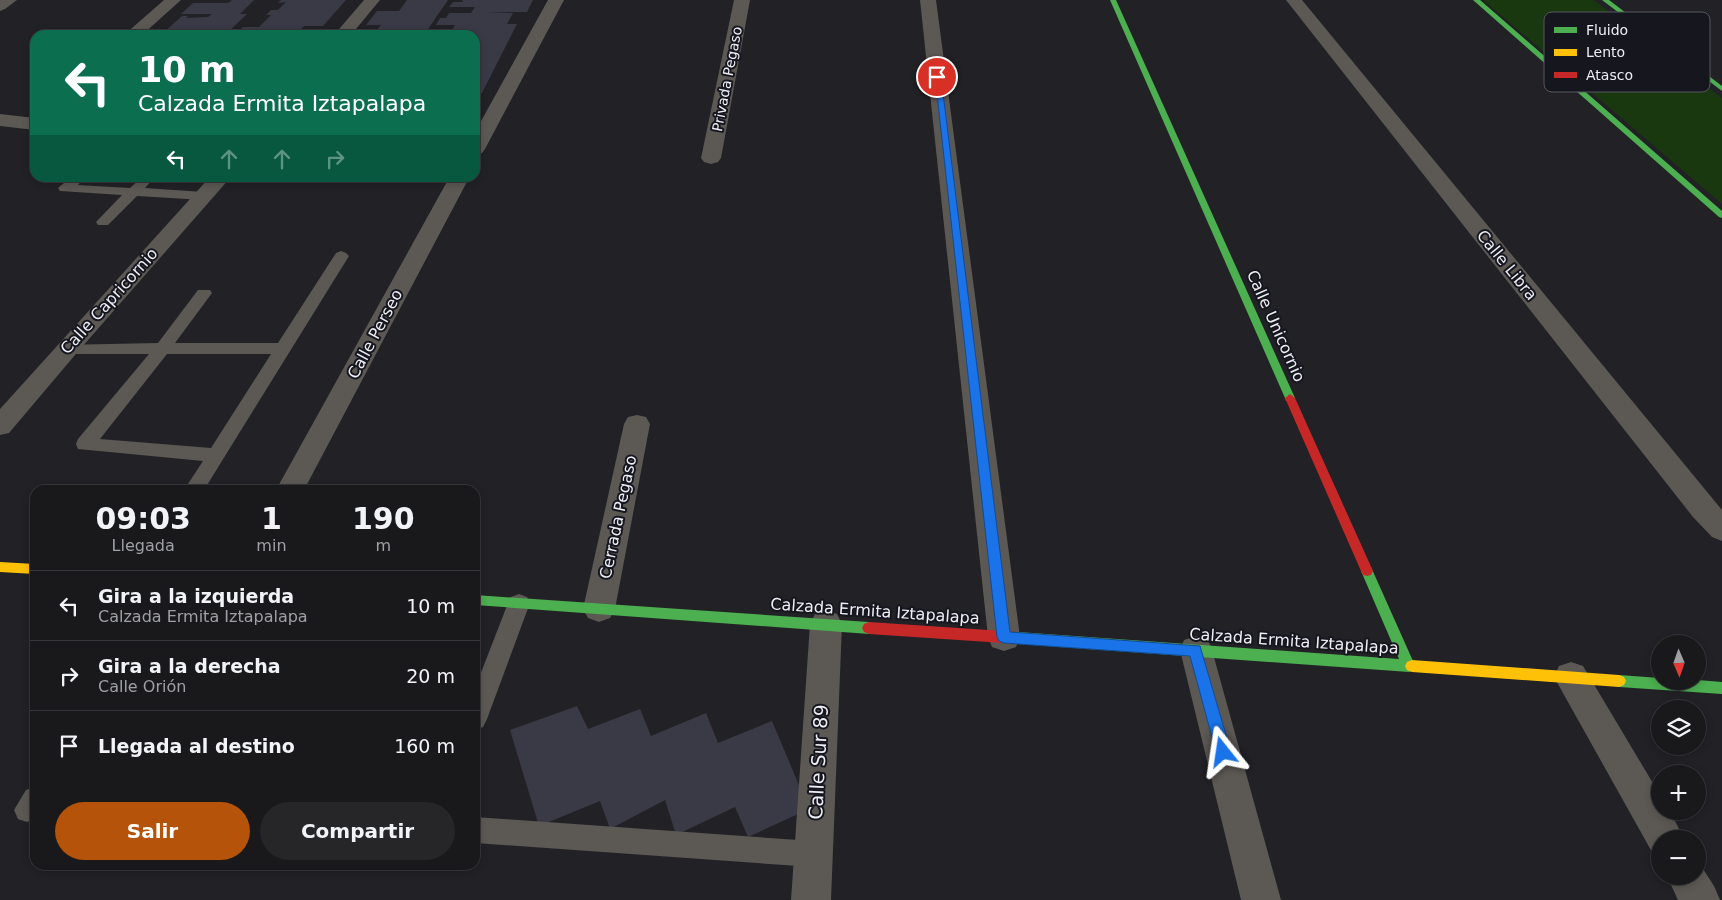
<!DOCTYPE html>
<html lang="es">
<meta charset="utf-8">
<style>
body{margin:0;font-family:"DejaVu Sans",sans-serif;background:#262629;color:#f1f3f6;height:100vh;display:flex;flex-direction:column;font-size:19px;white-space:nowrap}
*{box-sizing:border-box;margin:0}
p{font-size:16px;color:#9fa0a3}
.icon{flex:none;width:28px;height:28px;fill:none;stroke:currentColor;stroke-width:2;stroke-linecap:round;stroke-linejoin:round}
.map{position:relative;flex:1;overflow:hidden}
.panel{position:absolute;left:30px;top:485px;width:450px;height:385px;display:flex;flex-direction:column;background:#19191c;border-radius:15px;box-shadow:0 2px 8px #0003,0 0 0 1px #37383b}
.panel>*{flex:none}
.banner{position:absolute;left:30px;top:30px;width:450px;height:152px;border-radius:15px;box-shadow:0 2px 8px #0003,0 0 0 1px #37383b;background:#0b6e4f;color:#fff;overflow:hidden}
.needle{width:32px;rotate:178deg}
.buttons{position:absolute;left:1651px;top:635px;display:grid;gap:10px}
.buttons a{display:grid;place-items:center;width:55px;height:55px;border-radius:50%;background:#19191c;box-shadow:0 2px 8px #0003,0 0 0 1px #37383b;font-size:25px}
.pin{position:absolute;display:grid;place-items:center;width:42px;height:42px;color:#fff;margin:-21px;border:2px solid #fff;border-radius:50%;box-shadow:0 1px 5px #0007}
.me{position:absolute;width:55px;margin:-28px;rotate:345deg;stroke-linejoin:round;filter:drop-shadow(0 0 4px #0008)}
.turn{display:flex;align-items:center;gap:18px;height:105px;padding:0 25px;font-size:22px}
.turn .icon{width:65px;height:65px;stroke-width:2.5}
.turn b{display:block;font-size:35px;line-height:42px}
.lanes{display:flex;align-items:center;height:48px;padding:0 25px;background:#0003;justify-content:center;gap:25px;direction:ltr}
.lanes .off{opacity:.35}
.eta{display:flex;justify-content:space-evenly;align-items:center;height:85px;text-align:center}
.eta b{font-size:30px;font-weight:700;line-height:35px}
.cta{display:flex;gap:10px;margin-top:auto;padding:10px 25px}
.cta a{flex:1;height:58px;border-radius:30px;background:#b45309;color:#fff;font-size:20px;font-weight:700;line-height:58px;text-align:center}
.cta a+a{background:#262629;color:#f1f3f6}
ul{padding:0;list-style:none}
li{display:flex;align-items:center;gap:15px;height:70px;padding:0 25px;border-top:1px solid #37383b}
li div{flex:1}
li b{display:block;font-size:19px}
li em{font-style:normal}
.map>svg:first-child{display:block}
.green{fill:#193810}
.building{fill:#3a3a46}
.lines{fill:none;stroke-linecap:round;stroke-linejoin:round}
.lane{fill:#5c5854;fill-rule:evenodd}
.street{fill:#5c5854;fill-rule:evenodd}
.fast{fill:#4caf50;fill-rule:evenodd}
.slow{fill:#ffc107;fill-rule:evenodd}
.jam{fill:#c62828;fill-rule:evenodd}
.route{fill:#1a73e8;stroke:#114b97}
.labels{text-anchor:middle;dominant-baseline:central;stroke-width:4;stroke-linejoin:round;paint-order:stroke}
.far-street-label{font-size:14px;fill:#eeeef4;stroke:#16161f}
.street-label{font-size:16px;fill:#eeeef4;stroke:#16161f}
.near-street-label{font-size:19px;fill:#eeeef4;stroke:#16161f}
.key{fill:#16161f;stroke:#57575f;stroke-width:1}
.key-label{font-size:14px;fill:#eeeef4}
</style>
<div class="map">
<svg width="1722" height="900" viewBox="0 0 1722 900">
<rect width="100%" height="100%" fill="#212126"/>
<path class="green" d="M1483 0H1594L1722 98V204Z"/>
<path class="building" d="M232 0H254L240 14H247L225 35H176L180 32H164L182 16H188L186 18 208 17 212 14H181L193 3H228Z
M281 0H346L323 26H304L299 31H292L289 35H235L243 27H259L271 15H266L271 10H278L286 2 278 3Z
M407 0H448L426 32H415L413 35H358L361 31H376L381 25H366L377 11H399Z
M463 0H533L527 12H485L513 13 507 24H517L482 93H479L475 101V35H449L455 25H436L440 18H446L449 13H471L475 7H449L453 2H462Z
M577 706 588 729 640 709 651 736 706 713 718 743 772 721 809 809 748 837 735 807 676 835 665 800 610 829 600 801 539 826 510 730Z"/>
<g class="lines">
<path class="lane" d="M70 178H84L78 185 130 188 141 178H154L145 188 204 192 211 196 204 200 137 196 108 225H98L96 222 122 195 60 191 58 188Z
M341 251 346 253 349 256 204 490H184L203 461 78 449 76 444 78 439 149 354H66L60 353 58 349 60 345 158 343 198 290H210L212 293 175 343H278L336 253ZM167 354H271L211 448 100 439Z
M519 594 527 597 530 603 487 719 483 727 475 730V688L508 603 511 597Z
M35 787V819L27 822 18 819 14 810 26 790Z
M475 817 813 841 822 845 826 854 822 863 813 867 475 843Z"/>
<path class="street" d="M0 0H17L5 9 0 11Z
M164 0H181L142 35H124Z
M364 0H380L351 35H334Z
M548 0H564L485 149 482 153 475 155V132Z
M734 0H750L721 158 718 162 711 164 704 162 701 158Z
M920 0H936L1020 637 1016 647 1004 651 992 647 988 637Z
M1286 0H1302L1722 510V541L1712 537 1693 517Z
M0 114 35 118V130L0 126Z
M209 178H230L75 355 9 433 0 435V409Z
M449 178H469L304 490H276Z
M637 415 646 417 650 424 615 609 610 618 599 622 588 618 583 609 624 424 628 417Z
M826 610 837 614 842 624 831 900H791L810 624 815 614Z
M1196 636 1208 640 1212 650 1281 900H1241L1180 650 1184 640Z
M1571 662 1583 666 1660 795V811H1670L1684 839H1660V856L1652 852 1554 677 1559 666Z
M1698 861 1714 886 1720 900H1678L1667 876H1698Z"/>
<path class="fast" d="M1110 0H1116L1295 398 1294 401H1286L1285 398Z
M1473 0H1480L1722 211V218L1719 217Z
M1602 0H1609L1722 86V91Z
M1367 566 1371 567 1413 661 1417 662 1419 666 1417 670 1409 672 1018 644 1013 642 1011 638 1013 634 1018 632 1399 659 1361 571 1363 567Z
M475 595 869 622 874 624 876 628 874 632 869 634 475 605Z
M1619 675 1660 678V681L1698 680 1722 682V694L1619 687 1614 685 1612 681 1614 677Z"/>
<path class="slow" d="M0 562 35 564V574L0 572Z
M1412 660 1619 675 1624 677 1626 681 1624 685 1619 687 1412 672 1407 670 1405 666 1407 662Z"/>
<path class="jam" d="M1290 394 1295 398 1373 571 1371 575 1367 576 1363 575 1361 571 1285 398Z
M869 622 1018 632 1023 634 1025 638 1023 642 1018 644 869 634 864 632 862 628 864 624Z"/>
</g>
<path class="route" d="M935 76 941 77 1010 632 1200 646 1231 752 1229 757 1223 759 1218 757 1216 752 1190 656 1004 643 999 641 997 637Z"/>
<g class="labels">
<g class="far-street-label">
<text transform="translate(727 79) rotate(-79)">Privada Pegaso</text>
</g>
<g class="street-label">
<text transform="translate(1507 265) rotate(51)">Calle Libra</text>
<text transform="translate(109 301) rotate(-48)">Calle Capricornio</text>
<text transform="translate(1276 326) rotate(66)">Calle Unicornio</text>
<text transform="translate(375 334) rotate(-62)">Calle Perseo</text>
<text transform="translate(618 517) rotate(-78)">Cerrada Pegaso</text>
<text transform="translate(875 611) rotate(4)">Calzada Ermita Iztapalapa</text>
<text transform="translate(1294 641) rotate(4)">Calzada Ermita Iztapalapa</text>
</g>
<g class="near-street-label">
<text transform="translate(818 762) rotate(-87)">Calle Sur 89</text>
</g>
</g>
<rect x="1544" y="12" width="166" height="80" rx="8" class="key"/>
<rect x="1554" y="27" width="23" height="6" fill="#4caf50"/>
<rect x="1554" y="49" width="23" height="7" fill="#ffc107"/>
<rect x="1554" y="72" width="23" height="6" fill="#c62828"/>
<g class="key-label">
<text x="1586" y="35">Fluido</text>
<text x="1586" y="57">Lento</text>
<text x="1586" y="80">Atasco</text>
</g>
</svg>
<div class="buttons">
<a><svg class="needle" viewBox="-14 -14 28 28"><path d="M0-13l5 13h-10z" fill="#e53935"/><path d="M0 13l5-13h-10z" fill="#9fa0a3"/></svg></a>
<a><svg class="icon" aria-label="layers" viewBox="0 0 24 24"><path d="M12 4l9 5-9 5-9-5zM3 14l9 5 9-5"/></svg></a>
<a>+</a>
<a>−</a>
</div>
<div class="pin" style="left:937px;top:77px;background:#d93025"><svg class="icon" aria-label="arrive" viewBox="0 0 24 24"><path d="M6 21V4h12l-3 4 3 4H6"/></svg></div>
<svg class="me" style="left:1223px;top:752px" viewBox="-20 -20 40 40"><path d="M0-17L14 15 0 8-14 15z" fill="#1a73e8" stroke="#fff" stroke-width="4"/></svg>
<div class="banner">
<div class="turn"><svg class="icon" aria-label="left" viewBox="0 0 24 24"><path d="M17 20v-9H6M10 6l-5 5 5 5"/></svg><div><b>10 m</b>Calzada Ermita Iztapalapa</div></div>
<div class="lanes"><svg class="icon" aria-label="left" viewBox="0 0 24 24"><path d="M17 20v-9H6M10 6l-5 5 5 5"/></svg><svg class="icon off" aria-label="ahead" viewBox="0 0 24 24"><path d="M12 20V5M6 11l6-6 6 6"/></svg><svg class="icon off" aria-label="ahead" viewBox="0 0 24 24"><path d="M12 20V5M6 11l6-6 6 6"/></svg><svg class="icon off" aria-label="right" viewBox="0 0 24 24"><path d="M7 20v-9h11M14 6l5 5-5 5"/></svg></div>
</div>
<section class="panel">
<div class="eta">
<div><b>09:03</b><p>Llegada</p></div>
<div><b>1</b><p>min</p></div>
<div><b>190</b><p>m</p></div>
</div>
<ul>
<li><svg class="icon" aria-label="left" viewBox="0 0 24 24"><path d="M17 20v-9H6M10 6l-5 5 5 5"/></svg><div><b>Gira a la izquierda</b><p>Calzada Ermita Iztapalapa</p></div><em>10 m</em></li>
<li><svg class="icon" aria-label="right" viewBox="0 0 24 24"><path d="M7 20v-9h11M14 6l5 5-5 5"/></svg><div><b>Gira a la derecha</b><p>Calle Orión</p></div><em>20 m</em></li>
<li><svg class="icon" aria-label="arrive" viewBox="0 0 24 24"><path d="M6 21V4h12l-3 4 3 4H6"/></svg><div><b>Llegada al destino</b></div><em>160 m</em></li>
</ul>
<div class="cta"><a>Salir</a><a>Compartir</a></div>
</section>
</div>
